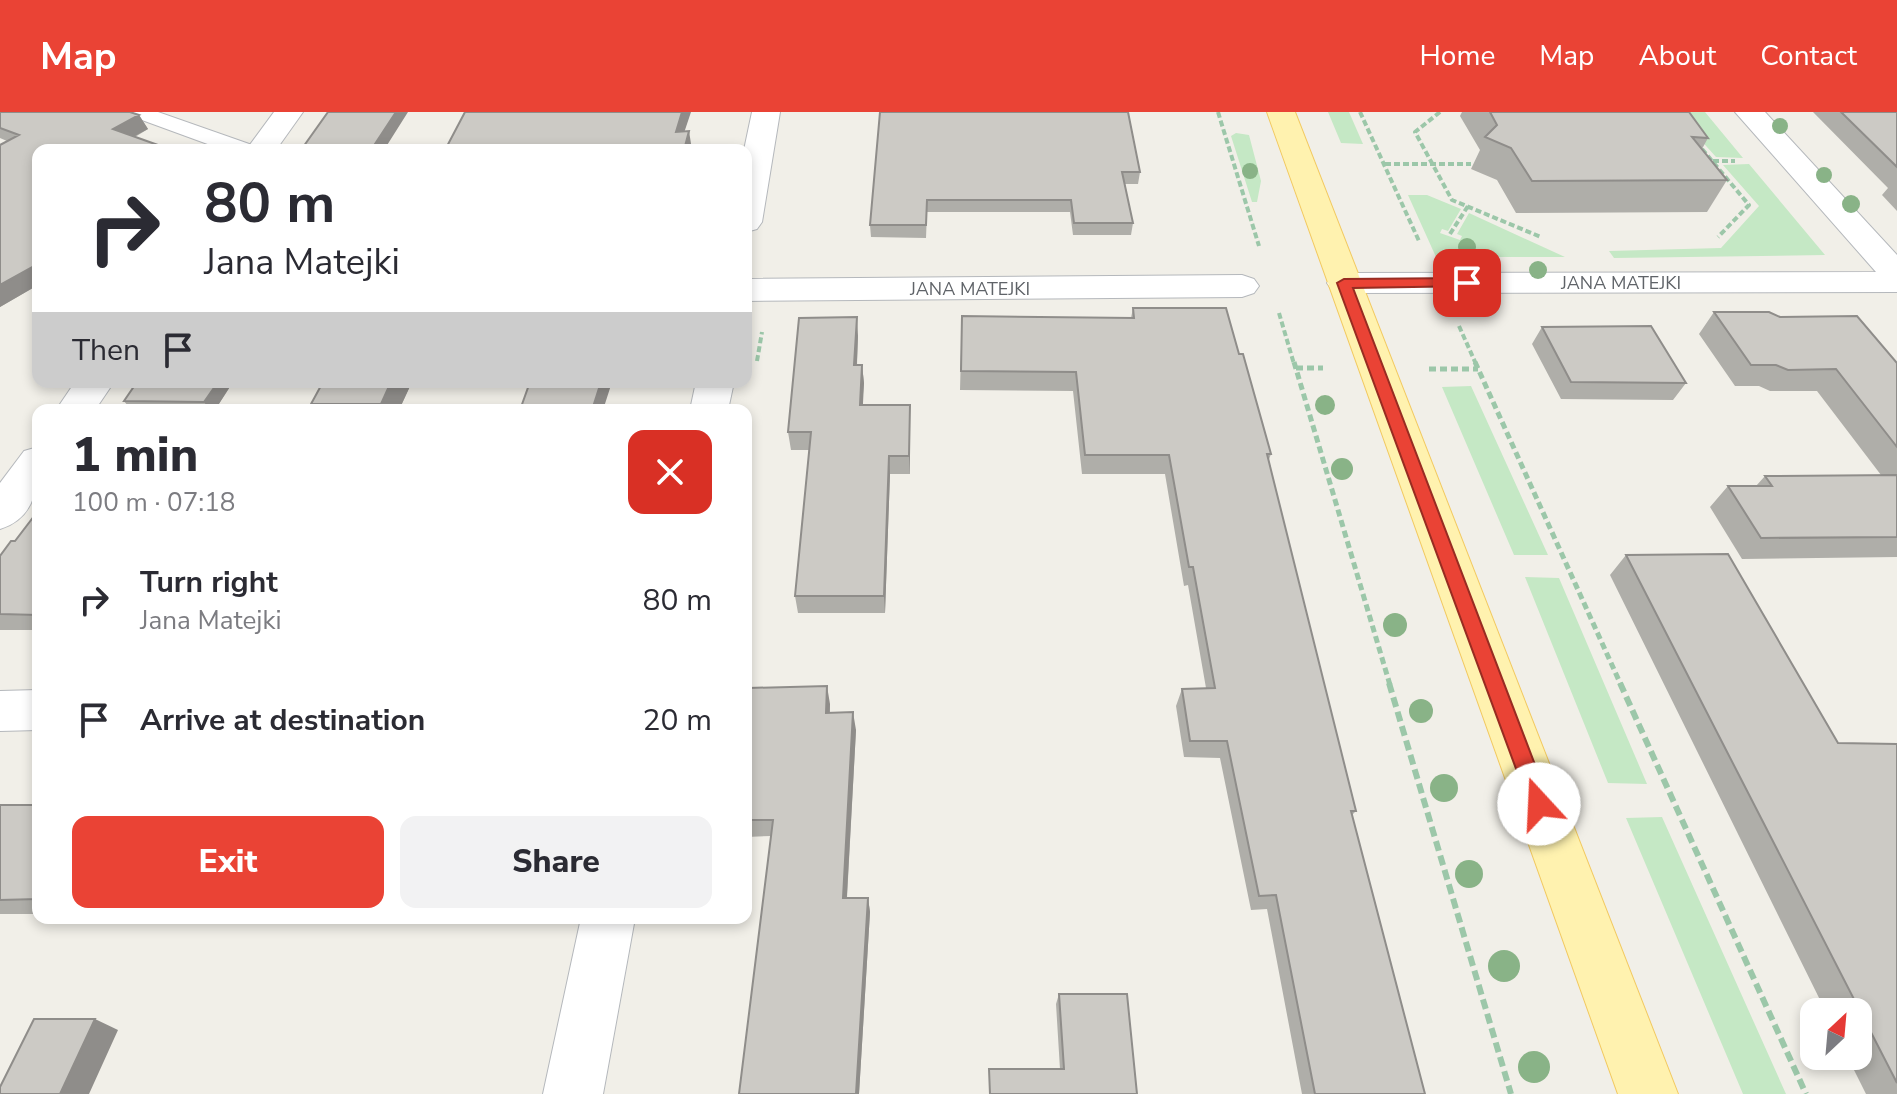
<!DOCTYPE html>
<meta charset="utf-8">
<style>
body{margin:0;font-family:"Nunito Sans",sans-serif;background:#f2f2f3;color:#2b2b33;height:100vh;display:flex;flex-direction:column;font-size:30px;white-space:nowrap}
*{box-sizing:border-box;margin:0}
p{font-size:26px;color:#7c7c81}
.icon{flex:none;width:44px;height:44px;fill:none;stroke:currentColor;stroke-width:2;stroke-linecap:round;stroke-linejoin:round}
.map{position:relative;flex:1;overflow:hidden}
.drawer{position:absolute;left:32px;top:292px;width:720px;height:520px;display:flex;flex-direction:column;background:#fff;border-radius:16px;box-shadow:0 4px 12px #0003}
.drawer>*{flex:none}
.banner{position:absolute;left:32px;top:32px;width:720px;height:244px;border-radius:16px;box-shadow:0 4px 12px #0003;background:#fff;color:#2b2b33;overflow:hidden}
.needle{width:52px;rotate:26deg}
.buttons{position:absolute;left:1800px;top:886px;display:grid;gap:16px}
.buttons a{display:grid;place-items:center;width:72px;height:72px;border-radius:16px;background:#fff;box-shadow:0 4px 12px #0003;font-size:40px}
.pin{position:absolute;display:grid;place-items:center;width:68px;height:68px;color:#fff;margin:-34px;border-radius:16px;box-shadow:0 4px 12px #0006}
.me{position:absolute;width:88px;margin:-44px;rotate:340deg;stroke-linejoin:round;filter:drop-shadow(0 0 6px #0008)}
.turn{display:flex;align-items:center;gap:28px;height:168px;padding:0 40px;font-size:36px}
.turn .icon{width:104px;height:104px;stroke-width:2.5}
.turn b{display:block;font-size:56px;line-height:68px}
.then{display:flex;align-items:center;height:76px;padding:0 40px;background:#0003;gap:16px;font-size:30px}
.round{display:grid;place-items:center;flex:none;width:84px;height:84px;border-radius:16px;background:#f2f2f3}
.overview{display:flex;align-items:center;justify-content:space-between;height:136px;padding:0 40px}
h1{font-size:48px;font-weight:800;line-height:60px}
.button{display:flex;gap:16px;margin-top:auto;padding:16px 40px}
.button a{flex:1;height:92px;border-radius:16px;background:#ea4335;color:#fff;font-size:32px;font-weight:800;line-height:92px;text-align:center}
.button a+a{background:#f2f2f3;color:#2b2b33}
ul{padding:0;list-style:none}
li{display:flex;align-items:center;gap:24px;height:120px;padding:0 40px}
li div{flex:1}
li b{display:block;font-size:30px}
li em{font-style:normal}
header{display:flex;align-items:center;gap:48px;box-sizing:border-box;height:112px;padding:0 40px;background:#ea4335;color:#fff}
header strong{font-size:38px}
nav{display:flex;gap:44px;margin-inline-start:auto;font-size:28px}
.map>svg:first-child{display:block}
.green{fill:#c5e8c5}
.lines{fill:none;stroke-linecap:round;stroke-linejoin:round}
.lane-casing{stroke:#b5b8bc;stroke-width:2}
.street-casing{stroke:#b5b8bc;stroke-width:2}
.primary-casing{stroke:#f2c960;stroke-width:2}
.path-far2{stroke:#9cc7a9;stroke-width:4;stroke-dasharray:6 3;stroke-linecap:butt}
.path-far1{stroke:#9cc7a9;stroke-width:5;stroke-dasharray:7 4;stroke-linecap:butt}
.path{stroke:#9cc7a9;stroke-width:6;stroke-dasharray:10 5;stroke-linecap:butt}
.lane{fill:#fff;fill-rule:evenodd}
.street{fill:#fff;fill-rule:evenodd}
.primary{fill:#fff2af;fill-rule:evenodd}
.tree{fill:#89b387}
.wall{fill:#afaea9}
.shaded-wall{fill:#8f8d8a}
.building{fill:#cccac5;stroke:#8f8d8a;stroke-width:2}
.route{fill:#ea4335;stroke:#982c22;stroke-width:2}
.labels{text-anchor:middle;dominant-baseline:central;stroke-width:6;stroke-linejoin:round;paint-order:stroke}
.far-street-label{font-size:18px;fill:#5f6368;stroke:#fff}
</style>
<header>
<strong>Map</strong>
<nav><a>Home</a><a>Map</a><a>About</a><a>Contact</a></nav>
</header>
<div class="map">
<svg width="1897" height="982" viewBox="0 0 1897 982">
<rect width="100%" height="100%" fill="#f1efe8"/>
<path class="green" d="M1328 0H1349L1363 32 1341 31Z
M1664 0H1705L1743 46 1716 45 1680 5Z
M1236 21 1249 23 1261 69 1257 90H1252L1231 24Z
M1749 52 1825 143 1614 146 1609 139 1721 136 1759 94 1723 53Z
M1408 83H1427L1461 97 1448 119 1442 117 1440 121 1460 128 1462 124 1457 122 1469 101 1565 145H1436Z
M1471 274 1548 443H1514L1442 275Z
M1525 465 1559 466 1647 672 1608 671Z
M1662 705 1786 982H1743L1626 706Z"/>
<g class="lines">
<defs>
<path id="lane" d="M128 0H158L252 33 255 38H224L131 4Z"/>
<path id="street" d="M274 0H303L276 38H246Z
M752 0H780L762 110 757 117 746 120 744 38Z
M1735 0H1765L1897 143V180L1344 181 1332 178 1327 171 1332 164 1344 161 1876 160Z
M1242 163 1254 167 1259 174 1254 181 1242 185 746 189V167Z
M75 270H114L95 298H56Z
M696 270H734L728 298H690Z
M38 335C38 369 39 405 0 417V371L24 339Z
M38 578V618L0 619V579Z
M581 806H635L603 982H543Z"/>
<path id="primary" d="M1267 0H1295L1678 982H1618Z"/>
</defs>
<use href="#lane" class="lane-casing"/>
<use href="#street" class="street-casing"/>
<use href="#primary" class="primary-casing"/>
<path class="path-far2" d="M1218 0 1259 134
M1360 0 1419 129
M1440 0 1415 20 1452 88 1541 125
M1702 37 1749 93 1718 125
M1713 49H1735
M1385 52H1471
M1450 122 1468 94
M1279 201 1294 252
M1459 214 1476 252
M757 249 762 220"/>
<path class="path-far1" d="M1294 250 1390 573
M1475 250 1621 573
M1296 256H1323
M1429 257H1478"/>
<path class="path" d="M1389 571 1511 982
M1620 571 1806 982"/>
<use href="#lane" class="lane"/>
<use href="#street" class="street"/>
<use href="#primary" class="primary"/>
</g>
<g class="tree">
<circle cx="1780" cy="14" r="8"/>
<circle cx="1250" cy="59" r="8"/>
<circle cx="1824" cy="63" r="8"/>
<circle cx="1851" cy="92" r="9"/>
<circle cx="1467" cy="135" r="9"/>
<circle cx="1487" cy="156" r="9"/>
<circle cx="1538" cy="158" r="9"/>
<circle cx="1325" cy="293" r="10"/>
<circle cx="1342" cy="357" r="11"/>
<circle cx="1395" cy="513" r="12"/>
<circle cx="1421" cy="599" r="12"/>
<circle cx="1444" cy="676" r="14"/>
<circle cx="1469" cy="762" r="14"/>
<circle cx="1504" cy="854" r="16"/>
<circle cx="1534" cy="955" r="16"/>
</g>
<path class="wall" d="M0 0 139 3 148 17 135 25 38 38V173L0 195V33L7 29 0 26Z
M880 0 1140 60 1138 72H1125L1133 111 1131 123H1073L1070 100H927L926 126 871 125 870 113Z
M1462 0H1689L1708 26 1702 37 1727 68 1707 100 1516 101 1497 68 1471 57 1480 38 1460 4Z
M1813 0H1897V99L1882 83 1888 76Z
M1133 196 1239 242 1271 342 1268 350 1356 699 1352 703 1425 982H1302L1267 797 1251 798 1220 646 1184 645 1176 594 1182 577 1206 576 1188 473 1184 474 1165 362H1082L1073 279 960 278 962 204 1131 206Z
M1714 200 1897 251V445L1742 447 1710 395 1728 374H1756L1765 364 1881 363 1817 279H1770L1759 274H1735L1699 222Z
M1542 215 1686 271 1673 288 1561 287 1532 232Z
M858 224 857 253H862L864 271 862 293 910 311V362H890L885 501H798L795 484 809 338H791L788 320Z
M137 270H233L215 298H131L124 289Z
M412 270 399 298H315L311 292Z
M38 399V518H0V444L15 429Z
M1626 443 1838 631 1897 632V982H1866L1847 944H1858V900H1826L1610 463Z
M830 592V601L856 618 847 786H868L870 800 859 982H739L771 724 746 725V598Z
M0 693H38V802H0Z
M350 806H497L496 810 362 812 355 806Z
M1059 882 1137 982H989V957H1060L1056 892Z"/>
<path class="shaded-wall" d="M396 0H408L384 38H371Z
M682 0H691L679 36 676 20Z
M139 3 148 17 122 31 113 17Z
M689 19 692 38H684Z
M38 152V173L0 195V173Z
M857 205 858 224 856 271 854 253Z
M862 253 864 271 862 311 860 293Z
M218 270H233L215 298H210L204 290Z
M391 270H412L399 298H384L381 292Z
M601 270H612L603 298H592Z
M910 293V362L909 344Z
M889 344 890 362 885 501 884 484Z
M827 574 830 592 829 618 826 601Z
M853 600 856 618 846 800 843 786Z
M868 786 870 800 859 982H856Z
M95 907 118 918 89 982H60Z"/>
<path class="building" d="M0 0H130L139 3 113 17 172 38H38V126L37 127H38V152L0 173V33L19 23 0 16Z
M328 0H396L371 38H301Z
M465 0H682L676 20 689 19 684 38H445Z
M880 0H1128L1140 60H1122L1133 111H1074L1071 88H927L926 113H870Z
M1490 0H1689L1708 26 1692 25 1727 68 1532 69 1511 36 1485 25 1497 13Z
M1841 0H1897V55Z
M1133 196H1226L1239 242H1243L1271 342H1267L1356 699H1351L1425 982H1315L1276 783 1259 784 1227 629H1190L1182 577 1215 576 1193 455H1189L1169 343H1085L1076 260 961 259 962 204 1134 206Z
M1714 200H1769L1780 205 1857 204 1897 251V335L1836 257 1788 258 1776 253H1751Z
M857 205 854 253H862L860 293H910L909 344H889L884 484H795L811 320H788L799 206Z
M1651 214 1686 271 1571 270 1542 215Z
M137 270H218L204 290 124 289Z
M323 270H391L381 292H311Z
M530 270H601L592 298H520Z
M1897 363V425L1761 426 1728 374H1772L1765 364Z
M38 399V503L0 502V444L11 429H15Z
M1728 442 1838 631 1897 632V971L1626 443Z
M827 574 826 601 853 600 843 786H868L856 982H739L773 708H746V598L749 576Z
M0 693H38V787L0 788Z
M1059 882H1127L1137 982H990L989 957H1064Z
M34 907H95L60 982H0V975Z"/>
<path class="route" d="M1467 166 1474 171 1472 174 1353 176 1550 692 1547 699 1539 701 1532 699 1529 692 1337 171 1344 167Z"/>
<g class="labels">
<g class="far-street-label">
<text x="1621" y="171">JANA MATEJKI</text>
<text x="970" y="177">JANA MATEJKI</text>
</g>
</g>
</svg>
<div class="buttons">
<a><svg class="needle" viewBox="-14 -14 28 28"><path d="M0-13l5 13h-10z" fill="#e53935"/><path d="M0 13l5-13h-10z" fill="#7c7c81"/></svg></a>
</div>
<div class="pin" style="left:1467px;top:171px;background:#d93025"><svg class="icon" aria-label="arrive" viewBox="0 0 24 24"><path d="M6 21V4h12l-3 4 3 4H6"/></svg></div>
<svg class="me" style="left:1539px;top:692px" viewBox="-20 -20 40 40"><circle r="19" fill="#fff"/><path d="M0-13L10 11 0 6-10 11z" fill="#ea4335"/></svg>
<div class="banner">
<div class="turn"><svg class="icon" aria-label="right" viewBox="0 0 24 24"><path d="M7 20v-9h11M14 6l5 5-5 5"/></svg><div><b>80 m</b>Jana Matejki</div></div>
<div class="then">Then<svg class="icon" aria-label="arrive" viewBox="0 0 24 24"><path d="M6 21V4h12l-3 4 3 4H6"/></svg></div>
</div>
<section class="drawer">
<div class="overview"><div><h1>1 min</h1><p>100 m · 07:18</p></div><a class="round" style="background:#d93025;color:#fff"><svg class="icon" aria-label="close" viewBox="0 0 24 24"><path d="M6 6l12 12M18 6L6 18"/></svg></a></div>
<ul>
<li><svg class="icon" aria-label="right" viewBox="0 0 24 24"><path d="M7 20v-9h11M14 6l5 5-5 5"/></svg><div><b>Turn right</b><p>Jana Matejki</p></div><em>80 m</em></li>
<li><svg class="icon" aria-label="arrive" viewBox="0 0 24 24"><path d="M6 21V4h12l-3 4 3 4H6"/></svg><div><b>Arrive at destination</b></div><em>20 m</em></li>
</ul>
<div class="button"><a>Exit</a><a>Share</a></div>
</section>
</div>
